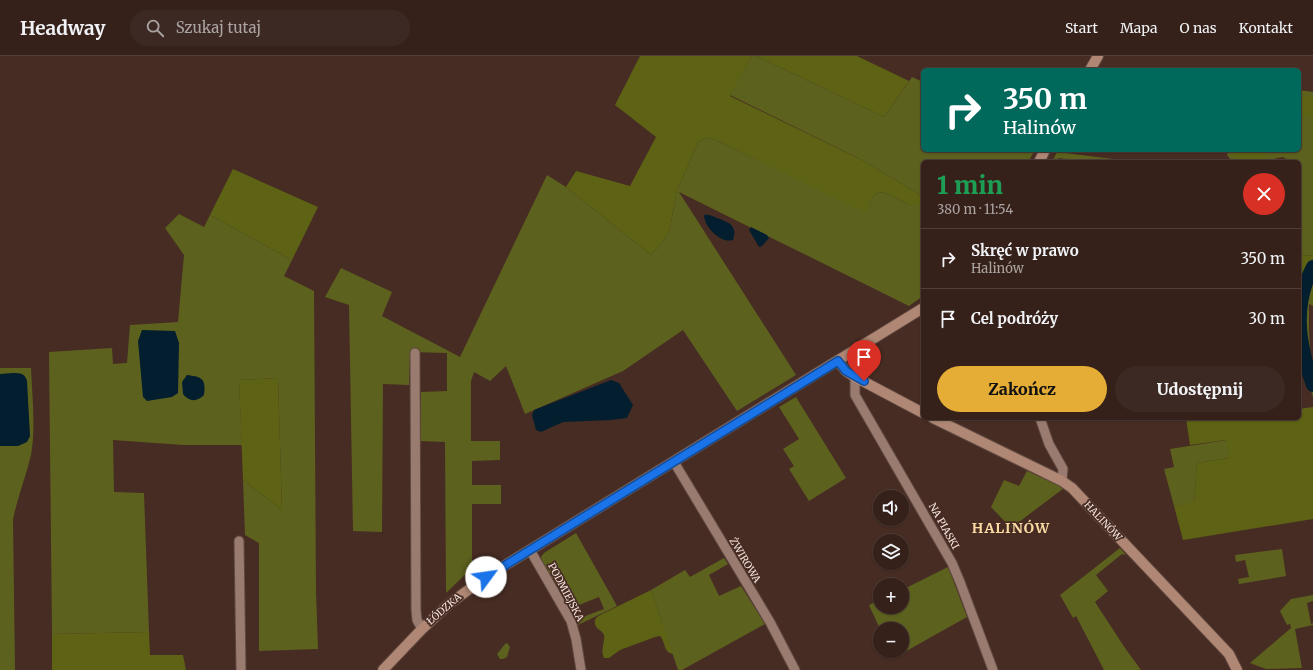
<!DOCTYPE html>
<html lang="pl">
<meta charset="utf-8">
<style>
body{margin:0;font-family:Merriweather,serif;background:#3d2923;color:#f1f3f6;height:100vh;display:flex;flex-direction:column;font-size:15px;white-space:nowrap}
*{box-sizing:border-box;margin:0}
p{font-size:13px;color:#aaa3a2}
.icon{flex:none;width:22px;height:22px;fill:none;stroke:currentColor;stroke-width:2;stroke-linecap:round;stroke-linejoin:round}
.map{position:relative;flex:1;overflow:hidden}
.side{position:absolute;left:921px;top:104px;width:380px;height:260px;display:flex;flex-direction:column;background:#35211a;border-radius:6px;box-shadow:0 1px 3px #0004,0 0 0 1px #4f3e39}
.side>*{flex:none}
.banner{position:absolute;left:921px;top:12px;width:380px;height:84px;border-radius:6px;box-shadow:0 1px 3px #0004,0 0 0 1px #4f3e39;background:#00695c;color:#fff;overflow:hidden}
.controls{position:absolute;left:873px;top:434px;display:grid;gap:8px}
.controls a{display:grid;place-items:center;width:36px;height:36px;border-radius:50%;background:#35211a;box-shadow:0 1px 3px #0004,0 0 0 1px #4f3e39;font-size:20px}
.pin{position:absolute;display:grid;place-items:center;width:34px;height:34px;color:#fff;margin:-41px -17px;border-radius:50% 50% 50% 0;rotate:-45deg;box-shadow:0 0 4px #0007}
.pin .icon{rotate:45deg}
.me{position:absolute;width:44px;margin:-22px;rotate:59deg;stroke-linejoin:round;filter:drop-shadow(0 0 3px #0008)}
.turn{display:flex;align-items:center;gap:14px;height:84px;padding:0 16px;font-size:18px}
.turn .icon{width:52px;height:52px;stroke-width:2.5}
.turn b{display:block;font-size:28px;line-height:34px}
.round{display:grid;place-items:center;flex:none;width:42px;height:42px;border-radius:21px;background:#3d2923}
.headline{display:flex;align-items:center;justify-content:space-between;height:68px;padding:0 16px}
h1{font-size:24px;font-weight:800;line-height:30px;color:#1e9e55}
.cta{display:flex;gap:8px;margin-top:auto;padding:8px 16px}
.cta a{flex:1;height:46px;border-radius:24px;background:#e5ad35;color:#111;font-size:16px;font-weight:800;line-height:46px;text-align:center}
.cta a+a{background:#3d2923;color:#f1f3f6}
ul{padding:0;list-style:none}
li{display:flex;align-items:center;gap:12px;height:60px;padding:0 16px;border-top:1px solid #4f3e39}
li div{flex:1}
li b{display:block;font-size:15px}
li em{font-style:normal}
header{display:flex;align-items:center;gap:24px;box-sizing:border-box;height:56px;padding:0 20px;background:#35211a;border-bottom:1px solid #4f3e39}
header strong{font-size:19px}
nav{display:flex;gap:22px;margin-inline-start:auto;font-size:14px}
.search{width:280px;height:36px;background:#3d2923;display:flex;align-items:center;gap:10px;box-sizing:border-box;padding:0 14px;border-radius:22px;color:#aaa3a2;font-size:15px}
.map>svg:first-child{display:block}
.green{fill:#5d611e}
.forest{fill:#5d6215}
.water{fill:#021e2f}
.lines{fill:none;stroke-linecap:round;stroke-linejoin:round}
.river{stroke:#021e2f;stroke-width:14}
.street-casing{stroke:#604941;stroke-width:11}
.secondary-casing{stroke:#604941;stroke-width:12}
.street{stroke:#9a7b70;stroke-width:9}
.secondary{stroke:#af8774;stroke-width:10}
.route-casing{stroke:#114b97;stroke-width:10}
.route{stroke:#1a73e8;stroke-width:7}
.labels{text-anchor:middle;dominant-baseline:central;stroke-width:3.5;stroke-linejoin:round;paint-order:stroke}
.street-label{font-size:10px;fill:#f3e1db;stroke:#472c23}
.district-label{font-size:14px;font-weight:bold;letter-spacing:1px;fill:#fbdca4;stroke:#472c23}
</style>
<header>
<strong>Headway</strong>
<div class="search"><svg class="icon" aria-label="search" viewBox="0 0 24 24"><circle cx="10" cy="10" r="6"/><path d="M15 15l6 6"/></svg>Szukaj tutaj</div>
<nav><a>Start</a><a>Mapa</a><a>O nas</a><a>Kontakt</a></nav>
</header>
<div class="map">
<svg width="1313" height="614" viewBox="0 0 1313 614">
<rect width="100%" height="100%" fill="#472c23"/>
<path class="green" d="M752 0H756L884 61 912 21 923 26V94H1035L1028 106H923V145L922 140 864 105 730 39Z
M1299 34 1313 36V200L1299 199V106H1289L1288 104 1283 101 1277 102 1268 106H1236L1232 105 1227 99 1229 94H1299Z
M705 82 716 84 866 156 873 140 878 136 885 137 910 149H919L923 146V240L909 250 679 136 796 319 737 355 683 274 623 315 525 358 506 310 490 325 474 316 471 325V385H500V404L472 405V429H501V448H472V512L446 537 445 386 420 385 421 336 447 335V297L410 296 409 329 383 328 382 476 353 475 349 249 325 241 341 212 392 236 382 260 460 301 547 119 566 131 651 199 665 183 670 172 677 134 698 87Z
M1057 96 1137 106H1090L1059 102 1052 106Z
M179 158 204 171 210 159 292 204 284 220 314 235 316 536 318 593 259 595V487L245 479 243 424 282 454 278 322 239 324 242 389H183L113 384 114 436 144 437 149 576 52 578 49 296 112 292 113 308 127 307 130 269 178 266 184 199 165 172Z
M1313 203V250L1309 248V273L1311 313 1313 317V341L1305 315 1299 316V242L1302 222Z
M0 312H31C32 338 36 373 31 399 26 421 17 442 13 464L15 614H0Z
M796 341 846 422 809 445 789 413 794 410 783 393 799 383 779 351Z
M1227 384 1229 402 1197 407 1194 447 1174 450 1164 413 1174 411 1170 393Z
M1027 415 1064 432 1011 472 991 451 1004 424 1019 430Z
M576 477 617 550 578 569 575 564 604 553 599 541 569 553 543 507 541 501 544 497Z
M1120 492 1126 499 1122 498 1096 519 1108 535 1095 546 1125 592 1141 614H1104L1076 560 1073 562 1060 539Z
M1282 493 1286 520 1239 528 1238 523 1249 521 1245 504 1236 506 1235 499Z
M724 502 728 508 709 519 719 540 741 530 765 568 682 614H678L651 534 685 514 690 521Z
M948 511 967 561 892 603 889 595H902V573H880L869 549 880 544V551H902V534Z
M1313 539V545L1307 547 1311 568 1313 567V569L1295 573 1302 612 1266 613 1250 607 1291 572 1290 568 1287 569 1280 555 1291 543Z
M507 587 510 591 507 601 503 603H500L497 598 505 588Z"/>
<path class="forest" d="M640 0H752L730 40 864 105 922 140 923 146 919 149H910L885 137 878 136 873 140 866 157 716 84 705 82 698 87 677 134 670 172 665 183 651 199 566 131 576 115 630 130 656 81 615 49Z
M756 0H857L909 25 884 61Z
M1299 38 1313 41V59L1305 62 1299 61Z
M1230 94H1264L1267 99 1265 103C1255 105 1230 108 1230 94Z
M233 113 318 151 292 204 210 159Z
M1299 199 1313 200V203L1302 222H1299Z
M278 322 282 454 243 424 239 324Z
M1313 351V463L1183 484 1174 450 1194 446 1197 407 1229 402 1226 384 1190 389 1186 362H1228L1234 364 1245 362H1299V353Z
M651 534 673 598C663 596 666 587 660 580L655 581 620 594 609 602H604C600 594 605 587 604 579 602 574 595 573 595 567 594 563 597 561 600 559Z
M149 576 150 599H183L186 614H52V578Z"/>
<path class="water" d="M704 159C709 158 712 160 717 162 728 166 738 169 733 184 721 188 704 171 704 159Z
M751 171 767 179 769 182 762 190 759 191 749 174Z
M142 274 175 275 179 287 178 337 172 341 147 345 143 341 138 285Z
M13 317C20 317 25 317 27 325L30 380 27 386 18 390H0V318Z
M187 319C203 321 206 323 204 339 197 346 189 346 183 338L182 326Z
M611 324 619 327 633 349 627 362 611 364 563 366 541 376 536 374 532 359 534 354Z"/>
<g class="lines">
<path class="river" d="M1313 211C1292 250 1299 289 1313 329"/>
<defs>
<path id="street" d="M415 297 416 554 417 564 422 573
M855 321V339L952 507 960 526 993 614
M1040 362 1049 388 1063 413 1062 425
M674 406 770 566 795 614
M239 485 241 614
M530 494 571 565 576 583 581 614"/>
<path id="secondary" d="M1090 14 1098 0
M1039 106 1045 94
M838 305 846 315 855 321 923 357
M933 362 1062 425 1072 432 1229 598 1237 614
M383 614 422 573 449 548 486 521 923 252"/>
</defs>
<use href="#street" class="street-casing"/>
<use href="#secondary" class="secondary-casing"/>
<use href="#street" class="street"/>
<use href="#secondary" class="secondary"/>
</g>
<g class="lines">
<defs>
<path id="route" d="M486 521 838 305 846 315 864 325"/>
</defs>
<use href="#route" class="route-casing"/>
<use href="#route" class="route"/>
</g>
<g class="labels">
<g class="street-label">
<text transform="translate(1103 465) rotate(47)">HALINÓW</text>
<text transform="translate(944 470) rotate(61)">NA PIASKI</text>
<text transform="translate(745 504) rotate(59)">ŻWIROWA</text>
<text transform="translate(566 536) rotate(62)">PODMIEJSKA</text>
<text transform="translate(444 553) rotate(-41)">ŁÓDZKA</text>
</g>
<g class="district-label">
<text x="1011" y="472">HALINÓW</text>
</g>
</g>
</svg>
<div class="controls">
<a><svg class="icon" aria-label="sound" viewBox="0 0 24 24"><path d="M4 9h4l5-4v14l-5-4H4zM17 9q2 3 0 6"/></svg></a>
<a><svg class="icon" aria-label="layers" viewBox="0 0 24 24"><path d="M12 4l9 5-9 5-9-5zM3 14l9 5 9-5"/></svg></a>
<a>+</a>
<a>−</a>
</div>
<div class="pin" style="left:864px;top:325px;background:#d93025"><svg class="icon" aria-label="arrive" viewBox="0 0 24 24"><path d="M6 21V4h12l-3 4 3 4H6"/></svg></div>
<svg class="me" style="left:486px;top:521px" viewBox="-20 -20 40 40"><circle r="19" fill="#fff"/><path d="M0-13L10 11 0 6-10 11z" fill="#1a73e8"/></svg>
<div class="banner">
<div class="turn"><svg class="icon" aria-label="right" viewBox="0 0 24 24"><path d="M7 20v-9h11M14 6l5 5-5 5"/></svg><div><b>350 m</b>Halinów</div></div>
</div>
<section class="side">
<div class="headline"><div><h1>1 min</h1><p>380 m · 11:54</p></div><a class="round" style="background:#d93025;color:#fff"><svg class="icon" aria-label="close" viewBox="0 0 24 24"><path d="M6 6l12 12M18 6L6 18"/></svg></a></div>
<ul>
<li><svg class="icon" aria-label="right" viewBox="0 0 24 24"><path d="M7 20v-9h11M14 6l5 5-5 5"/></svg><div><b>Skręć w prawo</b><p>Halinów</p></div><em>350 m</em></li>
<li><svg class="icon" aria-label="arrive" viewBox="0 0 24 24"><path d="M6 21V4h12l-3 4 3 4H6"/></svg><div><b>Cel podróży</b></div><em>30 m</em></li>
</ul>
<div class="cta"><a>Zakończ</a><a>Udostępnij</a></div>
</section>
</div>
